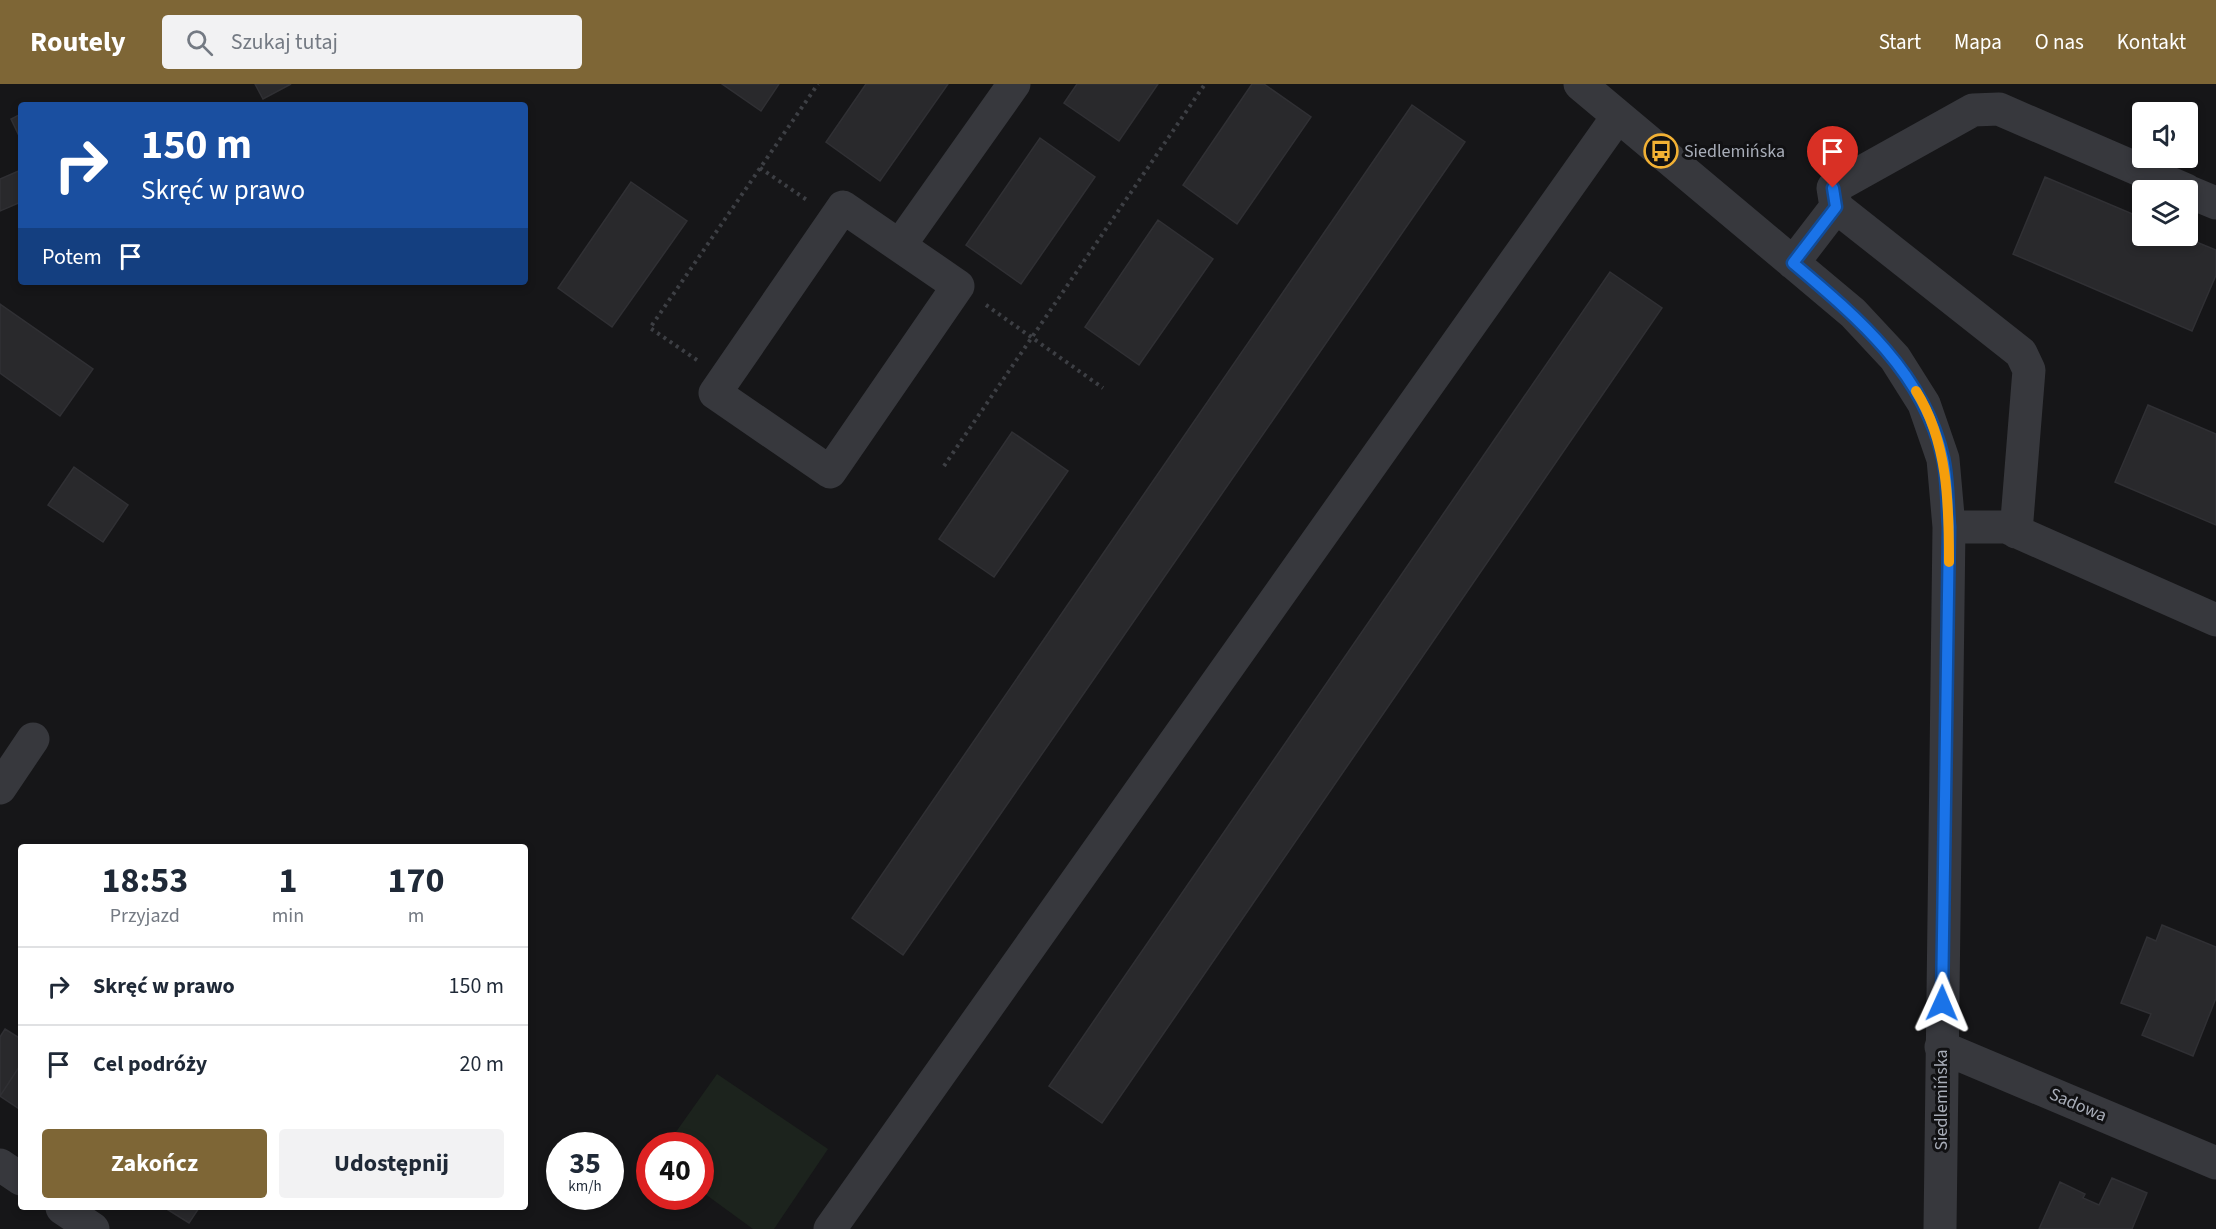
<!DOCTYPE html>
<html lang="pl">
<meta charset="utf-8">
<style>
body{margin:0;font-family:"Source Sans 3",sans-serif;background:#f2f2f3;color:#1f2937;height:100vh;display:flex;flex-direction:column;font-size:22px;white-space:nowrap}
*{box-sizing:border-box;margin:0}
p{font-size:20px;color:#747a83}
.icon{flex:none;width:33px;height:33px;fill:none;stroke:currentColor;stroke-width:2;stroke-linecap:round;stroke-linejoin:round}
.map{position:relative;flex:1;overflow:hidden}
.side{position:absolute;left:18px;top:760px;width:510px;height:366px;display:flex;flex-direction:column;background:#fff;border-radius:6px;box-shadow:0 3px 9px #0003}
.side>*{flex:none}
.top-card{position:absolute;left:18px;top:18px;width:510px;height:183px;border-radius:6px;box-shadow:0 3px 9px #0003;background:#1a4fa0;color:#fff;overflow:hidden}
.buttons{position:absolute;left:2132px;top:18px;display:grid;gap:12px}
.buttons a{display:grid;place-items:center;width:66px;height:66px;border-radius:6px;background:#fff;box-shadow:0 3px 9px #0003;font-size:30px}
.speed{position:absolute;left:546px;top:1048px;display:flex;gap:12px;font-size:30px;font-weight:700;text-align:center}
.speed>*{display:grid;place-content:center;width:78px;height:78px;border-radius:50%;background:#fff;box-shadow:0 3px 9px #0003;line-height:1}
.speed small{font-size:15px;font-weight:400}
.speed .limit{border:9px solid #d22;background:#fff;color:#111}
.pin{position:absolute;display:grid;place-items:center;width:51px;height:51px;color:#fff;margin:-62px -26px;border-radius:50% 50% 50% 0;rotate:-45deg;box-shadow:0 0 6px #0007}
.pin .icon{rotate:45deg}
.me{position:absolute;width:66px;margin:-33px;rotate:1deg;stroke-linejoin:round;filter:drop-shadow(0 0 4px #0008)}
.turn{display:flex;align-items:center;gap:21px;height:126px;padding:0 24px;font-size:27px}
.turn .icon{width:78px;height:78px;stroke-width:2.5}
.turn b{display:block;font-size:42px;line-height:51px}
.then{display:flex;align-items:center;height:57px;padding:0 24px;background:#0003;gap:12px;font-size:22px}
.eta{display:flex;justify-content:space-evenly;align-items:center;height:102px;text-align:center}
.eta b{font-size:36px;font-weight:700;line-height:42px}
.cta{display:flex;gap:12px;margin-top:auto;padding:12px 24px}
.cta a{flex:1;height:69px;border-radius:6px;background:#7e6636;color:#fff;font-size:24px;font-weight:700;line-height:69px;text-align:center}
.cta a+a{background:#f2f2f3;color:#1f2937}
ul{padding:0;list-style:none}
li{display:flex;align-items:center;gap:18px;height:78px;padding:0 24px;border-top:2px solid #e0e1e3}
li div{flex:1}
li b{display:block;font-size:22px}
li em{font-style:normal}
header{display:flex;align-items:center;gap:36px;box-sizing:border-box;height:84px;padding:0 30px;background:#7e6636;color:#fff}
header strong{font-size:28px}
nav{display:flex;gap:33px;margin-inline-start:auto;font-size:21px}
.search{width:420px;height:54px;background:#f2f2f3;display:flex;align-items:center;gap:15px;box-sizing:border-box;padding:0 21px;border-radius:6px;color:#747a83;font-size:22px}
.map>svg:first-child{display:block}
.green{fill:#1c231d}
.building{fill:#29292c;stroke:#303034;stroke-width:1.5}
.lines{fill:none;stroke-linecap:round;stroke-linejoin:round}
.path{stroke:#3d3f44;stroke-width:4;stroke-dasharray:3 4.5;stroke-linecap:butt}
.minor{stroke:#37383d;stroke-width:33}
.route-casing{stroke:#114b97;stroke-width:15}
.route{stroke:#1a73e8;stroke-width:10}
.slow{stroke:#f59e0b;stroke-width:10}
.labels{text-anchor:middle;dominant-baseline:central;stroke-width:6;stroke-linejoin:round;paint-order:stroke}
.poi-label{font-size:18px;fill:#a8adb8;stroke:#111113;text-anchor:start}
.street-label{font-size:18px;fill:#a8adb8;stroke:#111113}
</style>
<header>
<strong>Routely</strong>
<div class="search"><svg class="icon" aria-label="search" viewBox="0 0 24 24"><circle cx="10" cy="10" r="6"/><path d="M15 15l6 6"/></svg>Szukaj tutaj</div>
<nav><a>Start</a><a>Mapa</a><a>O nas</a><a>Kontakt</a></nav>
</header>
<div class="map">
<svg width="2216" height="1145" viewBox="0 0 2216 1145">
<rect width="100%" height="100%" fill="#161618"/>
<path class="green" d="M717 990 828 1065 774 1145H753L701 1107 700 1062H666Z"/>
<path class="building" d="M255 0H291L263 15Z
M722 0H779L761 27Z
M866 0H948L880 97 826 58Z
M1077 0H1158L1119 57 1064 19Z
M1252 0H1264L1311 33 1237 140 1183 101Z
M1412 21 1465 58 903 871 852 834Z
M21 30V56L11 35Z
M1040 54 1095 93 1021 200 966 161Z
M21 86V118L0 127V95Z
M2045 93 2142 134V152H2182L2216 166V191L2192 247 2013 170Z
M631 98 687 137 612 243 558 204Z
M1158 136 1213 175 1139 281 1085 243Z
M1610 188 1662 224 1102 1039 1049 1002Z
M0 220 93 285 60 332 0 289Z
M2148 321 2216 350V441L2115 398Z
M1012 348 1068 387 994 493 939 455Z
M74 383 128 421 103 458 48 421Z
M2162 841 2216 863V914L2193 972 2142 951 2151 930 2121 919 2147 853 2156 857Z
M5 945 21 955V980L0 1012V953Z
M21 980V1026L0 1012Z
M2112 1094 2147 1109 2132 1145H2039L2060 1098 2085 1110 2083 1114 2099 1121Z
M165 1124H199L189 1139Z"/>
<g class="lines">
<path class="path" d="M760 84 807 116
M986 221 1103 304
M697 276 650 244 818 0
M944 382 1205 0"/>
<path class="minor" d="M1580 0 1853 229 1895 274 1924 320 1943 375 1949 443 1940 1145
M2187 107 2216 119
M843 123 958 202 830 388 715 309Z
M1836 123 2021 269 2029 286 2016 448
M900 161 1014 0
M1793 179 1836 123 1833 104 1973 26 1999 25 2186 106
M1949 443H2006L2216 536
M0 704 33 655
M1941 963 2216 1079
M0 1081 21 1095
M62 1124 93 1145
M830 1145 1618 32"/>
</g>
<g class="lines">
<defs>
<path id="route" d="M1833 104 1836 123 1793 179C1857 233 1924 289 1943 374 1948 396 1947 421 1949 443L1942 919"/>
</defs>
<use href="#route" class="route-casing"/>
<use href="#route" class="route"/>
<path class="slow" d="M1916 307C1948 358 1949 419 1949 478"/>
</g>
<defs>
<symbol id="bus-ring" viewBox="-11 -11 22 22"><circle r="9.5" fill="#111113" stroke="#f2b134" stroke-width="1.5"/><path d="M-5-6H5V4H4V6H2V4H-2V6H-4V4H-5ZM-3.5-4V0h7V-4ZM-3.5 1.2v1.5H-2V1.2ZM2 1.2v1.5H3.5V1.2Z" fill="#f2b134"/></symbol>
</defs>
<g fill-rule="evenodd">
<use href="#bus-ring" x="1642" y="48" width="38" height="38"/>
</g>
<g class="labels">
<g class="poi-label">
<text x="1684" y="67">Siedlemińska</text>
</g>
<g class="street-label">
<text transform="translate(1941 1016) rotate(-90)">Siedlemińska</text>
<text transform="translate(2078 1021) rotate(23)">Sadowa</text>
</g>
</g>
</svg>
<div class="buttons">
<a><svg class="icon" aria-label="sound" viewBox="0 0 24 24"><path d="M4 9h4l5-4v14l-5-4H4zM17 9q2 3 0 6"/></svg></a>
<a><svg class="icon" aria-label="layers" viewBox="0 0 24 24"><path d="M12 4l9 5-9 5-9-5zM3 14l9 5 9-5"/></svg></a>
</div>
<div class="speed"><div>35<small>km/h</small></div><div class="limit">40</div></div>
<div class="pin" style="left:1833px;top:104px;background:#d93025"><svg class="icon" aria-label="arrive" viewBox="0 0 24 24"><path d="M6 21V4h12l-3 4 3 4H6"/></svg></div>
<svg class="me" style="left:1942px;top:919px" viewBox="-20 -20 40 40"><path d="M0-17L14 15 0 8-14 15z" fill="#1a73e8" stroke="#fff" stroke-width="4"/></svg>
<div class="top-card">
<div class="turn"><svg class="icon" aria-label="right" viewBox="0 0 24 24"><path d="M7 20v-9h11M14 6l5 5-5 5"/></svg><div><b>150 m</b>Skręć w prawo</div></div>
<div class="then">Potem<svg class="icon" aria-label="arrive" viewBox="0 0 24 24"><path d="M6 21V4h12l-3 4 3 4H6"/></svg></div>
</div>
<section class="side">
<div class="eta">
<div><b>18:53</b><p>Przyjazd</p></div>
<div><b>1</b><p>min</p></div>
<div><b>170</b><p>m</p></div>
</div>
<ul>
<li><svg class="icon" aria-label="right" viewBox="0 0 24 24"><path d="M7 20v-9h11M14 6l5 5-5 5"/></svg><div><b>Skręć w prawo</b></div><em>150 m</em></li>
<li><svg class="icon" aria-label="arrive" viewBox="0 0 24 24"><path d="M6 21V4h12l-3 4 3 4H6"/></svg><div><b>Cel podróży</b></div><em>20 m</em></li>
</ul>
<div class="cta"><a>Zakończ</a><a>Udostępnij</a></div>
</section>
</div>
